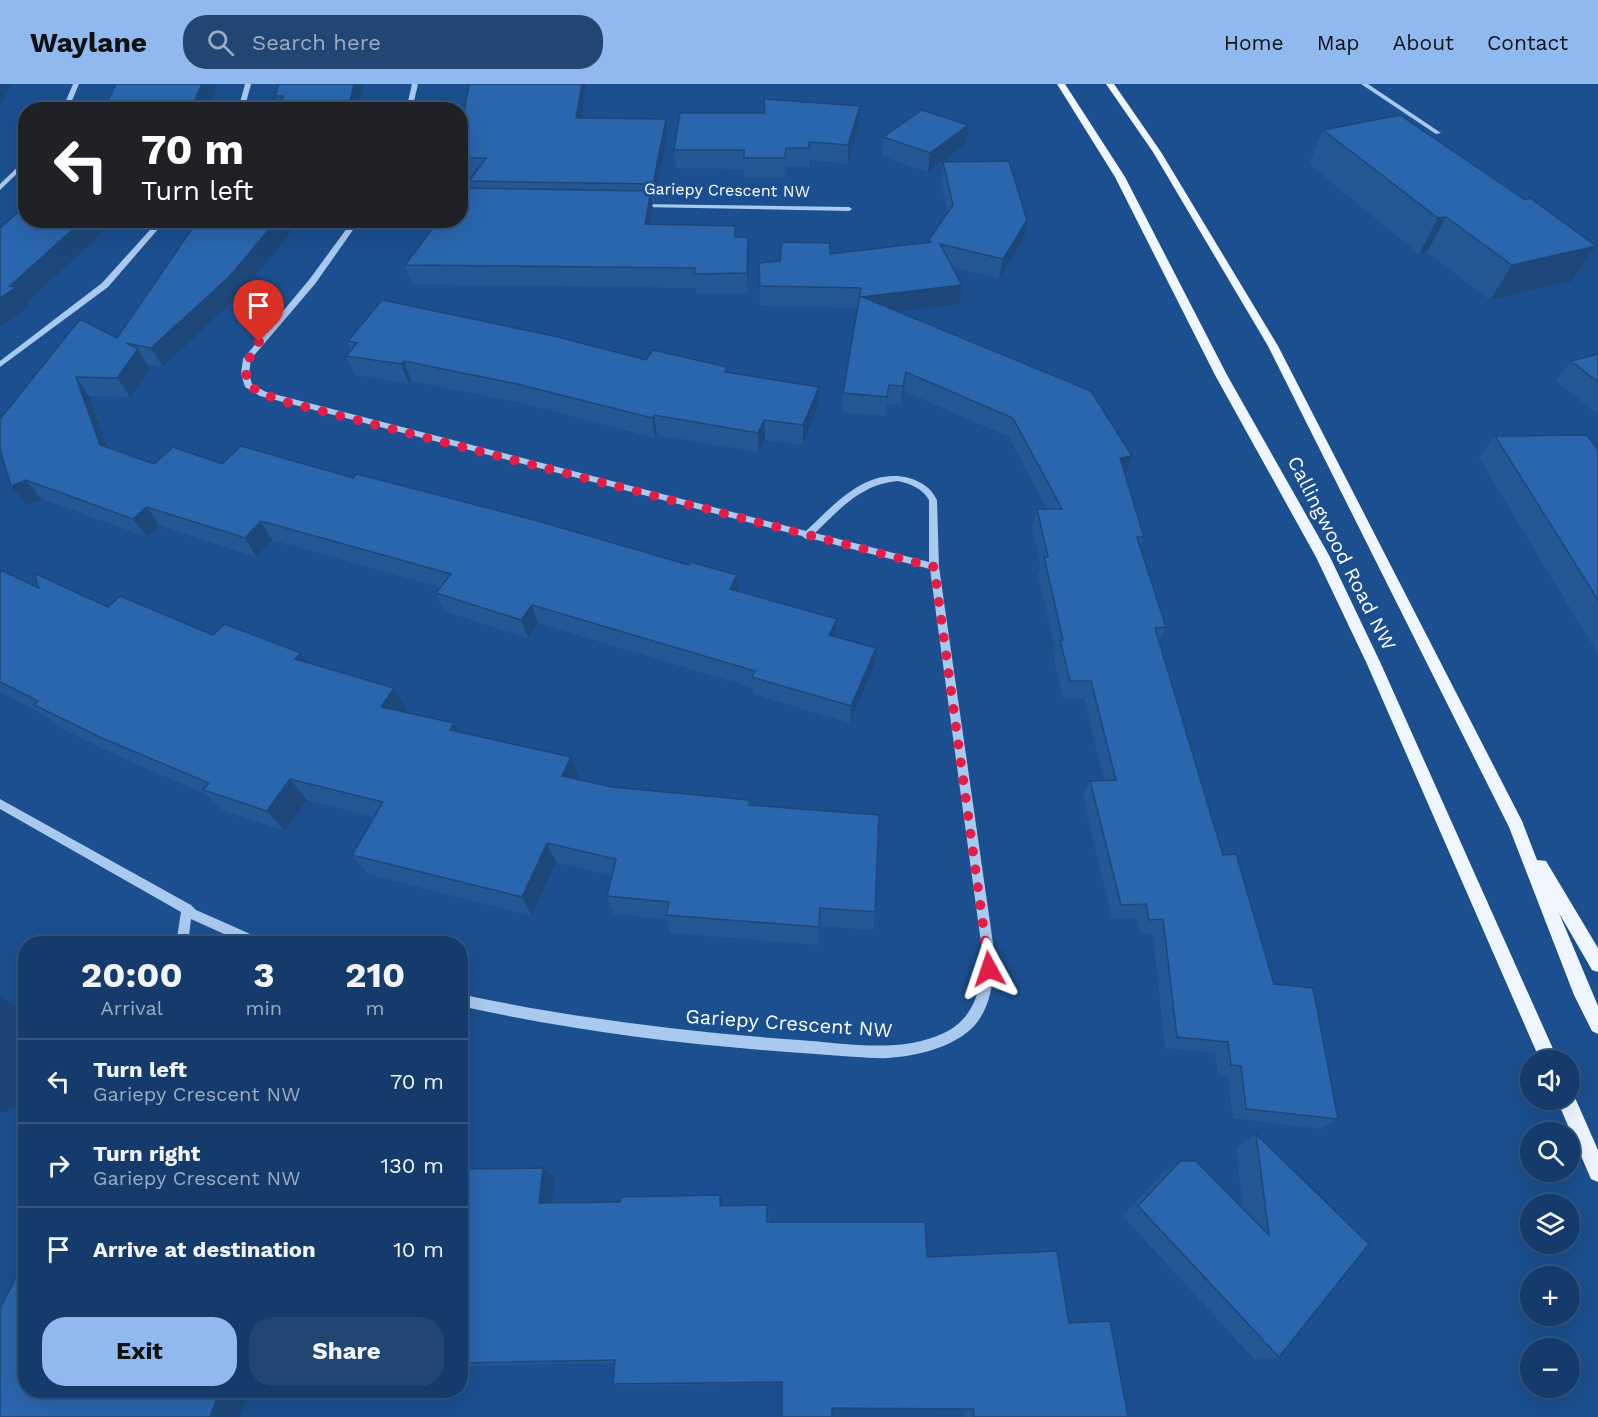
<!DOCTYPE html>
<meta charset="utf-8">
<style>
body{margin:0;font-family:"Work Sans",sans-serif;background:#214673;color:#f1f3f6;height:100vh;display:flex;flex-direction:column;font-size:22px;white-space:nowrap}
*{box-sizing:border-box;margin:0}
p{font-size:20px;color:#9dadc1}
.icon{flex:none;width:33px;height:33px;fill:none;stroke:currentColor;stroke-width:2;stroke-linecap:round;stroke-linejoin:round}
.map{position:relative;flex:1;overflow:hidden}
.side{position:absolute;left:18px;top:852px;width:450px;height:462px;display:flex;flex-direction:column;background:#143b6b;border-radius:24px;box-shadow:0 6px 24px #0002,0 0 0 2px #33557e}
.side>*{flex:none}
.top-card{position:absolute;left:18px;top:18px;width:450px;height:126px;border-radius:24px;box-shadow:0 6px 24px #0002,0 0 0 2px #33557e;background:#202124;color:#fff;overflow:hidden}
.fabs{position:absolute;left:1520px;top:966px;display:grid;gap:12px}
.fabs a{display:grid;place-items:center;width:60px;height:60px;border-radius:50%;background:#143b6b;box-shadow:0 6px 24px #0002,0 0 0 2px #33557e;font-size:30px}
.pin{position:absolute;display:grid;place-items:center;width:51px;height:51px;color:#fff;margin:-62px -26px;border-radius:50% 50% 50% 0;rotate:-45deg;box-shadow:0 0 6px #0007}
.pin .icon{rotate:45deg}
.me{position:absolute;width:66px;margin:-33px;rotate:355deg;stroke-linejoin:round;filter:drop-shadow(0 0 4px #0008)}
.turn{display:flex;align-items:center;gap:21px;height:126px;padding:0 24px;font-size:27px}
.turn .icon{width:78px;height:78px;stroke-width:2.5}
.turn b{display:block;font-size:42px;line-height:51px}
.eta{display:flex;justify-content:space-evenly;align-items:center;height:102px;text-align:center}
.eta b{font-size:36px;font-weight:700;line-height:42px}
.button{display:flex;gap:12px;margin-top:auto;padding:12px 24px}
.button a{flex:1;height:69px;border-radius:24px;background:#90b9f0;color:#111;font-size:24px;font-weight:700;line-height:69px;text-align:center}
.button a+a{background:#214673;color:#f1f3f6}
ul{padding:0;list-style:none}
li{display:flex;align-items:center;gap:18px;height:84px;padding:0 24px;border-top:2px solid #33557e}
li div{flex:1}
li b{display:block;font-size:22px}
li em{font-style:normal}
header{display:flex;align-items:center;gap:36px;box-sizing:border-box;height:84px;padding:0 30px;background:#90b9f0;color:#111}
header strong{font-size:28px}
nav{display:flex;gap:33px;margin-inline-start:auto;font-size:21px}
.search{width:420px;height:54px;background:#214673;display:flex;align-items:center;gap:15px;box-sizing:border-box;padding:0 21px;border-radius:24px;color:#9dadc1;font-size:22px}
.map>svg:first-child{display:block}
.lines{fill:none;stroke-linecap:round;stroke-linejoin:round}
.minor{fill:#a9c9ee;fill-rule:evenodd}
.major{fill:#f0f6ff;fill-rule:evenodd}
.wall{fill:#245895}
.shaded-wall{fill:#1d4779}
.building{fill:#2a66ad;stroke:#1d4779;stroke-width:1.5}
.route{stroke:#e11d48;stroke-width:10;stroke-dasharray:0 18}
.labels{text-anchor:middle;dominant-baseline:central;stroke-width:6;stroke-linejoin:round;paint-order:stroke}
.far-street-label{font-size:16px;fill:#fff;stroke:#1b4f8f}
.street-label{font-size:20px;fill:#fff;stroke:#1b4f8f}
</style>
<header>
<strong>Waylane</strong>
<div class="search"><svg class="icon" aria-label="search" viewBox="0 0 24 24"><circle cx="10" cy="10" r="6"/><path d="M15 15l6 6"/></svg>Search here</div>
<nav><a>Home</a><a>Map</a><a>About</a><a>Contact</a></nav>
</header>
<div class="map">
<svg width="1598" height="1333" viewBox="0 0 1598 1333">
<rect width="100%" height="100%" fill="#1b4f8f"/>
<g class="lines">
<path class="minor" d="M73 0H79L68 26H62Z
M245 0H251L244 26H238Z
M412 0H418L412 26H406Z
M1361 0H1368L1441 49 1436 50Z
M26 75V81L0 106V100Z
M639 120 849 123 852 125 849 127 641 123 638 121Z
M159 136H166L108 203 0 283V277L102 199Z
M353 136H360L315 200 251 275 249 290 252 300 266 308 806 447C834 421 866 383 909 394 922 398 931 404 937 416L939 483 995 873C993 901 990 932 965 950 943 966 914 972 888 974 877 975 866 973 856 973 833 971 811 970 788 968 678 960 569 946 460 922V910C572 934 685 948 799 956 845 959 900 970 944 949 975 934 981 905 983 873L930 485 809 454 806 455 802 452 260 312 245 303 241 290 243 275 309 196ZM898 397C911 400 922 404 929 416V478L815 449C840 425 861 400 898 397Z
M0 715 191 821 196 826 264 856 266 860H246L191 835 188 860H176L181 828 0 725Z"/>
<path class="major" d="M1057 0H1065L1125 93 1227 291 1330 473 1381 580 1558 976H1540L1367 580 1316 473 1215 291 1115 93Z
M1106 0H1114L1161 68 1278 262 1522 737 1537 776 1546 777 1598 864V888L1592 886 1559 829 1598 922V950L1592 947 1574 911 1509 743 1268 262 1153 68Z
M1569 1008 1573 1009 1598 1066V1098L1591 1095 1557 1016H1569Z"/>
</g>
<path class="wall" d="M116 0H216L215 8 207 26H103Z
M364 0 358 26H274L278 20 275 12Z
M587 0 582 34 667 52 655 118H652L653 126 651 140 736 153 749 172 748 209H696V204L412 200 405 181 471 104 469 97 473 92H460V52Z
M764 15 859 41 848 80 809 76V83H786V93H745L744 85 676 84 674 66 764 29Z
M1323 46 1525 116 1596 162 1572 197 1490 216 1427 168 1419 170 1309 80Z
M883 53 966 60 928 88 882 72Z
M943 78 1024 155 999 194 952 183 959 220 898 228 1125 392 1144 453 1140 463 1166 543 1159 558 1223 771 1274 900 1338 1035 1321 1045 1233 1034 1228 992 1218 991 1215 969 1165 964 1153 849H1140L1136 834 1112 835 1083 713 1090 697 1104 696 1084 614 1063 615 1054 574 1056 568 1038 492 1041 484 1032 444 1037 425H1047L1009 353 904 307 901 321 887 320 886 332 842 328 843 309 858 224 760 222 759 179 927 159 928 157 948 128 941 97Z
M280 163 238 212 163 283 147 280 150 285 130 313 89 312 108 364 154 380H222L353 394 689 481 737 491 738 507 837 535 836 553 874 581 850 639 753 610V604L538 539 528 554 444 527 436 509 440 503 272 456 256 473 160 442 147 453 42 415 27 421 0 365 117 254Z
M348 257 646 276 819 303 818 322 803 361 765 356 759 368 657 351 655 354 522 319 411 297 409 300 355 291 346 272 351 266Z
M1598 270V330L1556 297 1571 277Z
M1495 352 1598 366V570L1479 374Z
M0 486 39 504 213 551 394 604 407 627 406 628 454 639 458 647 579 694 578 696 612 703 749 716 750 721 875 828 873 846 819 842 818 861 671 849 667 835 614 830 607 812 612 792 556 778 532 832 368 790 352 771 374 733 307 716 285 747 223 727 208 711 127 676 58 643 45 631 0 608Z
M1256 1050 1369 1160 1279 1273 1255 1276 1123 1132 1163 1089 1180 1077 1243 1124 1236 1063Z
M460 1085 555 1095 552 1119 724 1122 769 1131V1138L927 1173 1069 1239 1128 1333H965L964 1325 782 1299 623 1302 613 1300 615 1279 460 1282Z"/>
<path class="shaded-wall" d="M0 0H12L0 22Z
M202 0H216L215 8 207 26H197L194 18Z
M354 0H364L358 26H348Z
M582 0H587L579 52 576 34Z
M188 19 192 26H182Z
M860 22 859 41 848 80V61Z
M666 35 667 52 655 118 653 100Z
M968 41 966 60 928 88 930 69Z
M651 107 653 126 647 159 645 140Z
M1446 133 1427 168 1419 170 1438 134Z
M83 136H111L92 159 27 217 30 222 0 243V214L10 202Z
M277 136H299L280 163 238 212 163 283 151 264Z
M1027 136 1024 155 999 194 1003 175Z
M748 153 749 172 748 209 747 189Z
M1596 162 1572 197 1490 216 1512 181Z
M962 201 959 220 861 233 862 213Z
M138 265 150 285 130 313 117 294Z
M404 277 411 297 409 300 401 280Z
M906 288 904 307 901 321 903 302Z
M76 293 89 312 114 381 100 361Z
M819 303 818 322 803 361V341Z
M654 331 657 351 655 354 652 334Z
M764 336 765 356 759 368 758 349Z
M1132 372 1126 391 1120 374Z
M26 396 42 415 27 421 11 402Z
M147 423 160 442 147 453 133 435Z
M261 437 272 456 256 473 245 454Z
M737 491 739 509 730 505Z
M532 521 538 539 528 554 521 536Z
M837 535 836 553 829 551Z
M876 564 874 581 850 639 851 622Z
M301 569 316 592 295 575Z
M394 604 407 627 394 645 381 623Z
M454 639 465 661 450 646Z
M571 673 579 694 570 713 562 692Z
M290 695 307 716 285 747 267 727Z
M547 759 556 778 532 832 522 813Z
M0 912 26 928V1020L0 1029Z
M543 1084 555 1095 551 1129 539 1119Z
M720 1111 724 1121 723 1132 720 1122Z
M220 1306H249L240 1333H210Z"/>
<path class="building" d="M116 0H202L194 18 188 19 182 26H103Z
M279 0H354L348 26H274L284 12H275Z
M469 0H582L576 34 666 35 653 100 469 97 486 74H460V52Z
M764 15 860 22 848 61 809 58V64H786L785 74H744V66H674L680 29H765Z
M922 26 968 41 930 69 883 53Z
M1400 31 1525 116 1530 114 1596 162 1512 181 1446 133 1438 134 1323 46Z
M1009 77 1027 136 1003 175 940 160 962 201 862 213 1091 307 1132 372 1120 374 1144 453H1137L1166 543 1155 544 1223 771 1236 770 1274 900 1313 904 1338 1035 1246 1025 1241 982 1231 981 1228 958 1177 953 1163 835 1149 836 1146 820 1121 821 1090 697 1116 696 1091 597H1070L1060 556H1063L1044 473H1048L1037 425H1062L1013 334 906 288 903 302 889 301 887 313 843 309 861 204 760 202 759 179 780 177 782 158 830 159V170L932 158 928 157 953 121 943 78Z
M463 104 651 107 645 140 735 142V153H748L747 189 694 190 695 184 405 181 439 136H460V107Z
M26 121V136H83L10 202 17 203 0 214V144L15 131Z
M198 136H277L229 193 151 264 126 259 138 265 117 294 76 293 100 361 154 380 173 363 222 380 241 362 353 394 357 390 538 437 689 481 690 478 737 491 730 505 837 535 829 551 876 564 851 622 752 593 755 587 532 521 521 536 436 509 451 490 261 437 245 454 147 423 133 435 26 396 11 402 0 365V335L80 235 117 254Z
M382 216 554 252 646 276 653 266 727 283 725 288 819 303 803 341 764 336 758 349 654 331 652 334 517 300 404 277 401 280 346 272 357 259 348 257Z
M1598 270V298L1571 277Z
M1587 351 1598 366V516L1495 352Z
M0 486 39 504 34 489 108 523 120 512 213 551 224 540 301 569 295 575 394 604 381 623 454 639 450 646 571 673 562 692 612 703 749 716V721L879 731 875 828 820 824 819 843 666 831 669 818 607 812 616 775 547 759 522 813 352 771 383 718 290 695 267 727 203 706 209 699 104 655 34 621 38 617 0 598Z
M1256 1050 1369 1160 1279 1273 1138 1122 1180 1077H1196L1269 1151Z
M543 1084 539 1119 620 1118 621 1113 720 1111V1122L767 1121V1138H925L927 1173 1057 1167 1069 1239 1110 1237 1128 1333H974L973 1325 832 1324V1333H782V1298L613 1300 615 1276 460 1279V1085Z
M23 1180H26V1306H220L210 1333H0V1224Z"/>
<g class="lines">
<path class="route" d="M259 258C249 273 243 283 248 301L263 310 282 317 934 483 989 885"/>
</g>
<g class="labels">
<g class="far-street-label">
<text transform="translate(727 106) rotate(1)">Gariepy Crescent NW</text>
</g>
<g class="street-label">
<text transform="translate(1342 469) rotate(63)">Callingwood Road NW</text>
<text transform="translate(789 939) rotate(4)">Gariepy Crescent NW</text>
</g>
</g>
</svg>
<div class="fabs">
<a><svg class="icon" aria-label="sound" viewBox="0 0 24 24"><path d="M4 9h4l5-4v14l-5-4H4zM17 9q2 3 0 6"/></svg></a>
<a><svg class="icon" aria-label="search" viewBox="0 0 24 24"><circle cx="10" cy="10" r="6"/><path d="M15 15l6 6"/></svg></a>
<a><svg class="icon" aria-label="layers" viewBox="0 0 24 24"><path d="M12 4l9 5-9 5-9-5zM3 14l9 5 9-5"/></svg></a>
<a>+</a>
<a>−</a>
</div>
<div class="pin" style="left:259px;top:258px;background:#d93025"><svg class="icon" aria-label="arrive" viewBox="0 0 24 24"><path d="M6 21V4h12l-3 4 3 4H6"/></svg></div>
<svg class="me" style="left:989px;top:885px" viewBox="-20 -20 40 40"><path d="M0-17L14 15 0 8-14 15z" fill="#e11d48" stroke="#fff" stroke-width="4"/></svg>
<div class="top-card">
<div class="turn"><svg class="icon" aria-label="left" viewBox="0 0 24 24"><path d="M17 20v-9H6M10 6l-5 5 5 5"/></svg><div><b>70 m</b>Turn left</div></div>
</div>
<section class="side">
<div class="eta">
<div><b>20:00</b><p>Arrival</p></div>
<div><b>3</b><p>min</p></div>
<div><b>210</b><p>m</p></div>
</div>
<ul>
<li><svg class="icon" aria-label="left" viewBox="0 0 24 24"><path d="M17 20v-9H6M10 6l-5 5 5 5"/></svg><div><b>Turn left</b><p>Gariepy Crescent NW</p></div><em>70 m</em></li>
<li><svg class="icon" aria-label="right" viewBox="0 0 24 24"><path d="M7 20v-9h11M14 6l5 5-5 5"/></svg><div><b>Turn right</b><p>Gariepy Crescent NW</p></div><em>130 m</em></li>
<li><svg class="icon" aria-label="arrive" viewBox="0 0 24 24"><path d="M6 21V4h12l-3 4 3 4H6"/></svg><div><b>Arrive at destination</b></div><em>10 m</em></li>
</ul>
<div class="button"><a>Exit</a><a>Share</a></div>
</section>
</div>
